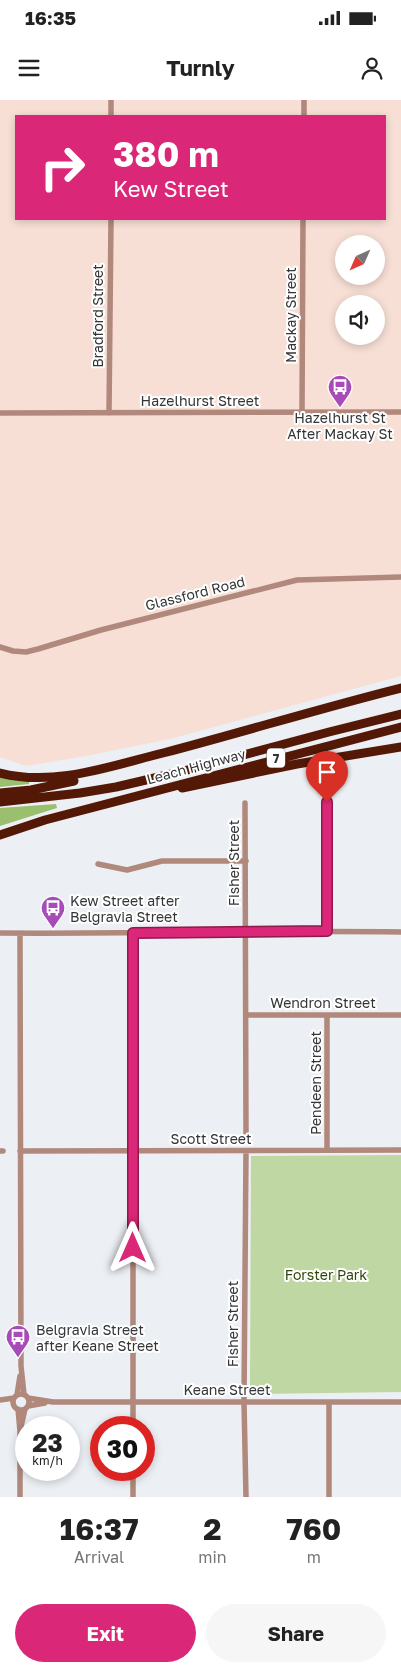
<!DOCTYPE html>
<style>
body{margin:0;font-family:"Golos Text",sans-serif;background:#f6f6f6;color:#222;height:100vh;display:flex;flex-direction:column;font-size:19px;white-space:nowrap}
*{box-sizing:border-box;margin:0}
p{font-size:16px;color:#767676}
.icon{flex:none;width:28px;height:28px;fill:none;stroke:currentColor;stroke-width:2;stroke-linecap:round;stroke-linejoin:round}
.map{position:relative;height:1397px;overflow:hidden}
.drawer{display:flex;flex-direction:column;background:#fff;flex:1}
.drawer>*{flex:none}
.banner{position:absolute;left:15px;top:15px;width:371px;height:105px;border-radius:0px;box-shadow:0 2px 8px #0003;background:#db2777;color:#fff;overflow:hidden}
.needle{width:32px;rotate:225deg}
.tools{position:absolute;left:335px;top:135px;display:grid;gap:10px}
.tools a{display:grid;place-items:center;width:50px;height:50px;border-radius:50%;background:#fff;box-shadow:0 2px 8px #0003;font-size:25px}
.speed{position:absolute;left:15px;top:1316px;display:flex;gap:10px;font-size:25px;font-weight:700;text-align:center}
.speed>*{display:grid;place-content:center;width:65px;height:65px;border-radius:50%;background:#fff;box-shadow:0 2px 8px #0003;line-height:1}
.speed small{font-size:12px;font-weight:400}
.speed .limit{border:8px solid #d22;background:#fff;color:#111}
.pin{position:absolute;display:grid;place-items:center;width:42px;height:42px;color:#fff;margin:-51px -21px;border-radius:50% 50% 50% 0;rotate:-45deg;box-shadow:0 0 5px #0007}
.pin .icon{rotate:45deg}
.me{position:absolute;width:55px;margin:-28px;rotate:0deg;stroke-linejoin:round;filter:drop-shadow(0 0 4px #0008)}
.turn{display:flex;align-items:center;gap:18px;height:105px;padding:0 15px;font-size:22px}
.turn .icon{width:65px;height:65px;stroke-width:2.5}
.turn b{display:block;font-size:35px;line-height:42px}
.eta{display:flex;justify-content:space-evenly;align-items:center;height:85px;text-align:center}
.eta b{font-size:30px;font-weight:700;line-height:35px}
.button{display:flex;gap:10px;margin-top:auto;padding:10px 15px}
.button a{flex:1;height:58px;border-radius:30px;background:#db2777;color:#fff;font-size:20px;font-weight:700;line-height:58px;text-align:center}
.button a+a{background:#f6f6f6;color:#222}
.status{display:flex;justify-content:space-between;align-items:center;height:35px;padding:0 25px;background:#fff;direction:ltr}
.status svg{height:14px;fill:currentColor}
header{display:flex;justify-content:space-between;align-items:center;height:65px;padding:0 15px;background:#fff;font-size:22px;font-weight:700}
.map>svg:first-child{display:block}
.industrial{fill:#f7dfd5;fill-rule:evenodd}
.green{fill:#bed7a3}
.forest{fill:#9abf6e}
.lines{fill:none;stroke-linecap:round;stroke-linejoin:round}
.minor{stroke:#b0887c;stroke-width:5.5}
.highway{stroke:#541906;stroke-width:9}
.route-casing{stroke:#8e194d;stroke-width:12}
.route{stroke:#db2777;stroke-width:9}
.labels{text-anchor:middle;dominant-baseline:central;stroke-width:4;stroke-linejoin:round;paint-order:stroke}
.shield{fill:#fff;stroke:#717273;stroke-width:1}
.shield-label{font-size:12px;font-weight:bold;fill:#343537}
.street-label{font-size:14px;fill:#343537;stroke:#fff}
.poi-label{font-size:14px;fill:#343537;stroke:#fff;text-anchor:start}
.park-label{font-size:14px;fill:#30470c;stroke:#fff}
</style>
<div class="status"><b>16:35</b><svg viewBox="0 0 49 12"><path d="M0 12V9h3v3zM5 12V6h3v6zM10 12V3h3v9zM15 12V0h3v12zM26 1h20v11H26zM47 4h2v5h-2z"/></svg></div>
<header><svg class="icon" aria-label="menu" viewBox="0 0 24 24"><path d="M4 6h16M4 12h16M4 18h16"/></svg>Turnly<svg class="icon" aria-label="person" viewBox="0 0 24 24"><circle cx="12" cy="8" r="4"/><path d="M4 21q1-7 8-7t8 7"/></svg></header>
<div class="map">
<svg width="401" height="1397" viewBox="0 0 401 1397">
<rect width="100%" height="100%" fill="#eceff3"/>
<path class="industrial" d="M0 0H401V576L170 639 86 656 26 666 0 657ZM16 16H385V119H16ZM344 144H376V176H344ZM344 204H376V236H344Z"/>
<path class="green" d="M401 1055V1292L250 1294 251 1056Z"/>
<path class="forest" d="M0 676 29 681V684L0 687Z
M56 704 57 708 0 726V708Z"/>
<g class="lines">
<path class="minor" d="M111 16V0
M304 16V0
M302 312 303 119
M0 313 401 312
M109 313 111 119
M0 547 13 551 26 552 38 549 101 530 297 480 401 477
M327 689V831
M245 703 246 1034
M98 764 127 770 162 761H246
M0 833C134 834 267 830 401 832
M20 834 21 1266 24 1294
M246 915H401
M327 915V1050
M0 1051H3
M20 1051 401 1050
M13 1302a8 8 0 1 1 16 0a8 8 0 1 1-16 0Z
M17 1295 20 1276
M28 1298 53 1302H401
M0 1300 14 1298
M329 1302V1397
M28 1306 45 1303
M18 1309 20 1331V1397
M21 1327 25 1309
M133 1328V833
M133 1370V1397
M246 1397 244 1302 246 1051"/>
<path class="highway" d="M0 673C55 687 110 666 163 653 243 632 321 608 401 588
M182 688 297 664 401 647
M0 693 31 690 74 681
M0 702 80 693 116 687 180 672 329 632 401 614
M0 735 45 720 401 627"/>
</g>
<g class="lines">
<defs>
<path id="route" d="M133 1148V833L327 831V702"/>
</defs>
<use href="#route" class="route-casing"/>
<use href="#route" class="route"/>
</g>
<defs>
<symbol id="bus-pin" viewBox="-11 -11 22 30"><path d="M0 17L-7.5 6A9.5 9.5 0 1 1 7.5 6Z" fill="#a64bb7" stroke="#fff"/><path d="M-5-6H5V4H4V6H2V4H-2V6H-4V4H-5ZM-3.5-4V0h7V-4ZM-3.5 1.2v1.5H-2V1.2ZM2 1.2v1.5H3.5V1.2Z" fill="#fff"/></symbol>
</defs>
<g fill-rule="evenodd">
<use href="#bus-pin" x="326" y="273" width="28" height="38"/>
<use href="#bus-pin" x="39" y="794" width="28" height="38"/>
<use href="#bus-pin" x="4" y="1223" width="28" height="38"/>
</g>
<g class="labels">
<rect class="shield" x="267" y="648.5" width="18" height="19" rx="4"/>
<g class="shield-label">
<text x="276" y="658">7</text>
</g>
<g class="street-label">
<text transform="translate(290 215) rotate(-90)">Mackay Street</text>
<text transform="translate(97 216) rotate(-90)">Bradford Street</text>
<text x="200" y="300">Hazelhurst Street</text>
<text transform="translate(195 493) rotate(-14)">Glassford Road</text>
<text transform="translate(196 666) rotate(-15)">Leach Highway</text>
<text transform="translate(233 763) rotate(-90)">Fisher Street</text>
<text x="323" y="902">Wendron Street</text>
<text transform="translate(315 983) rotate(-90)">Pendeen Street</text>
<text x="211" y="1038">Scott Street</text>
<text transform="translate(232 1224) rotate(-90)">Fisher Street</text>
<text x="227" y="1289">Keane Street</text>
</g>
<g class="poi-label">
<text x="340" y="317" text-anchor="middle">Hazelhurst St<tspan x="340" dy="16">After Mackay St</tspan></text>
<text x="70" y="800">Kew Street after<tspan x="70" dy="16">Belgravia Street</tspan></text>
<text x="36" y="1229">Belgravia Street<tspan x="36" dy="16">after Keane Street</tspan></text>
</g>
<g class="park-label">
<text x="326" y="1174">Forster Park</text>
</g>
</g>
</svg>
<div class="tools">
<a><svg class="needle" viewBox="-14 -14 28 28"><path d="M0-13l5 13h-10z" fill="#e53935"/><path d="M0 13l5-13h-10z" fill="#767676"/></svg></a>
<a><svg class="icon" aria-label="sound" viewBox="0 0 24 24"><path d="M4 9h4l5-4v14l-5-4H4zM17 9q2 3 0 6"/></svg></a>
</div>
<div class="speed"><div>23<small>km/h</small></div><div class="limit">30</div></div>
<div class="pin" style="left:327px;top:702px;background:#d93025"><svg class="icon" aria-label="arrive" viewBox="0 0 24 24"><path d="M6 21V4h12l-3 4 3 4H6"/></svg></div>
<svg class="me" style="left:133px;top:1148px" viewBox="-20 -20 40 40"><path d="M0-17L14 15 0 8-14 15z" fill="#db2777" stroke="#fff" stroke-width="4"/></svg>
<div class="banner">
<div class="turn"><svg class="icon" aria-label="right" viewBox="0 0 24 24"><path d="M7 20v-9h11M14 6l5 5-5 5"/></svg><div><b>380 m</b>Kew Street</div></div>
</div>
</div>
<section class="drawer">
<div class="eta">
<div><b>16:37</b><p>Arrival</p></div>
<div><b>2</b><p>min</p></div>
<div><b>760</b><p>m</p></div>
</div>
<div class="button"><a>Exit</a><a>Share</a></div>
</section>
